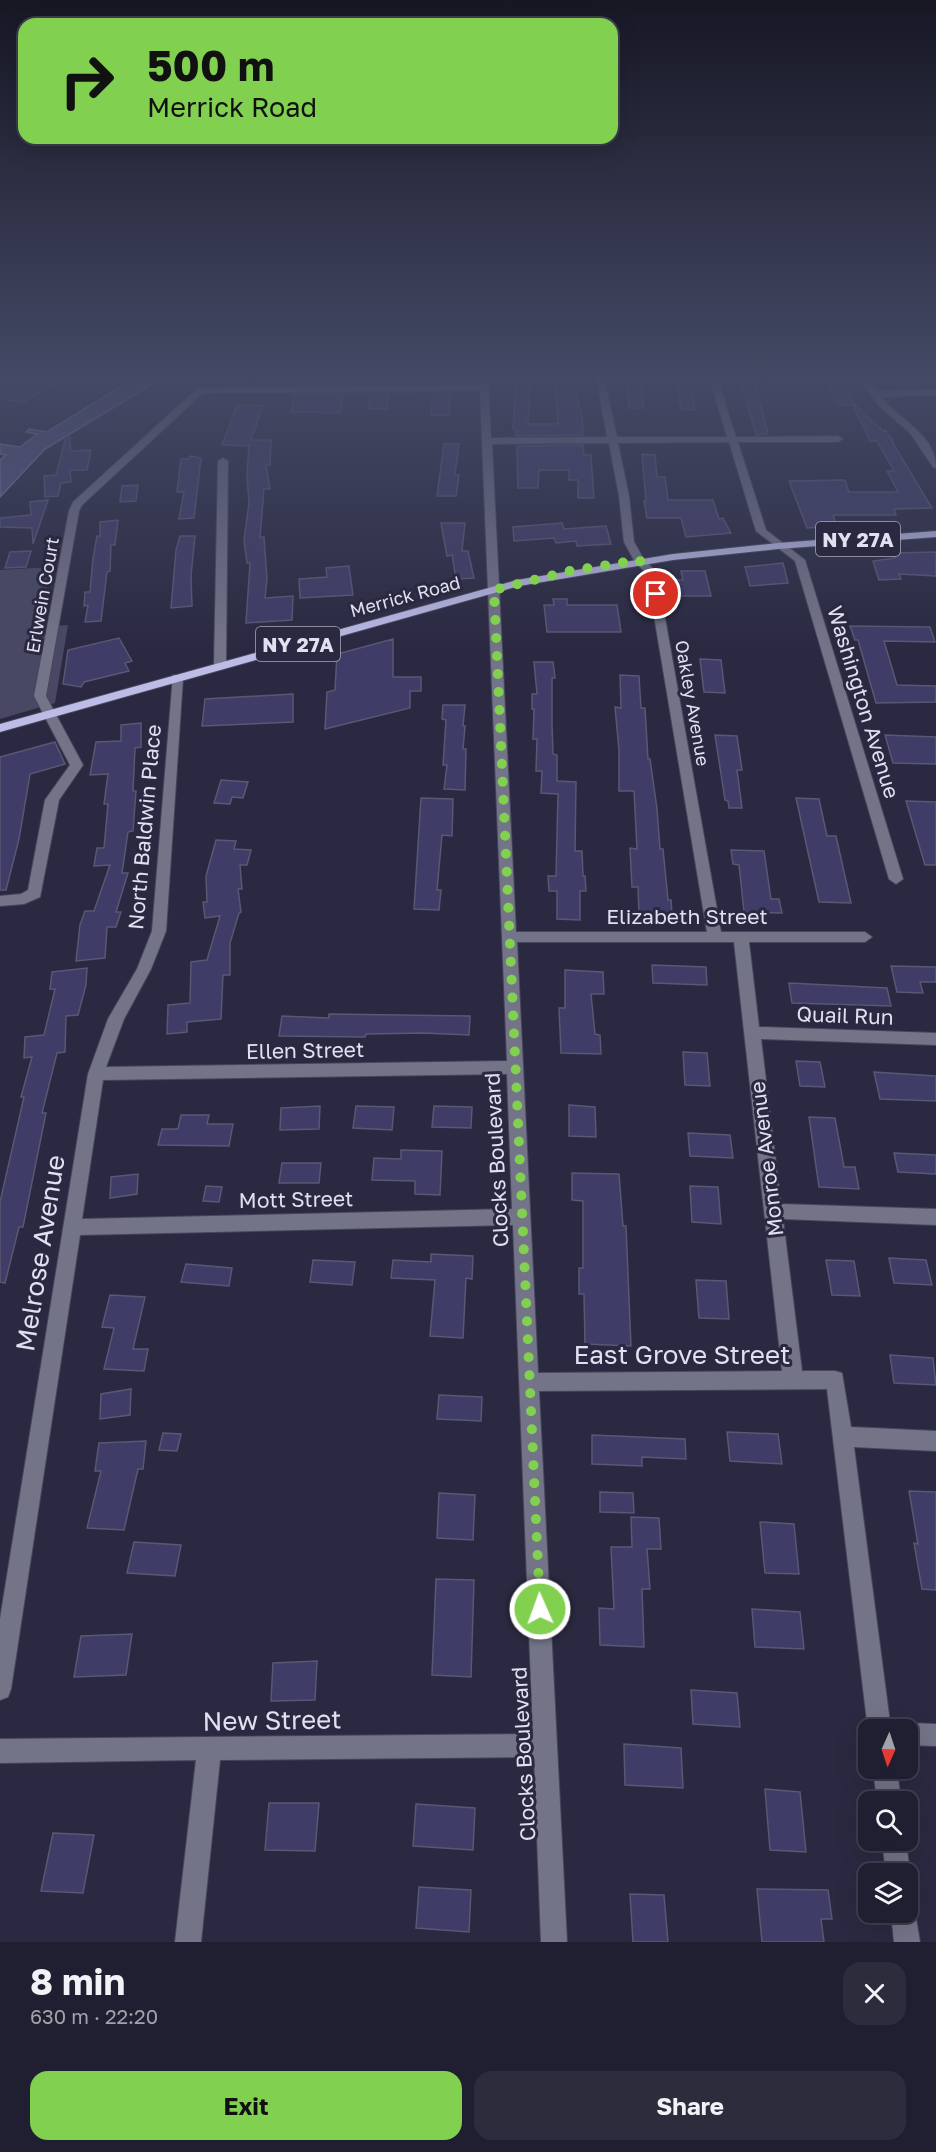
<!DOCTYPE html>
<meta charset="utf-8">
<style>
body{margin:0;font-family:"Golos Text",sans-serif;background:#2d2c3d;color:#f1f3f6;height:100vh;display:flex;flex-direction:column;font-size:22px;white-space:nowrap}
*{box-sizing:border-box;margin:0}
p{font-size:20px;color:#a2a2ab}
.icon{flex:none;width:33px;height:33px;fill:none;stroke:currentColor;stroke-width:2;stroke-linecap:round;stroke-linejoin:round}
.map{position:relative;height:1942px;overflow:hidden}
.details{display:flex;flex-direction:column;background:#201f31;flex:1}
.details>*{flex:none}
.hud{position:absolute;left:18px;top:18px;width:600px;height:126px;border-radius:18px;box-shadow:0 6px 24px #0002,0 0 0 2px #3d3d4d;background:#81d050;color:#111;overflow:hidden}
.needle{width:39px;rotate:183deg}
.controls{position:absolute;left:858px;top:1719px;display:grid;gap:12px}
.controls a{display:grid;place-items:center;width:60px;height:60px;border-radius:12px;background:#201f31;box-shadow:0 6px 24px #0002,0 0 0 2px #3d3d4d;font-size:30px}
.pin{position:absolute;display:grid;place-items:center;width:51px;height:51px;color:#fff;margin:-26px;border:3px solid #fff;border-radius:50%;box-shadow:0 2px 6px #0007}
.me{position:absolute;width:66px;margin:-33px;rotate:358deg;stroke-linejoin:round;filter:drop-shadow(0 0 4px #0008)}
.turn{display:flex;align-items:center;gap:21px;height:126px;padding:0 30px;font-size:27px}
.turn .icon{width:78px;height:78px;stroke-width:2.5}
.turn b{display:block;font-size:42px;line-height:51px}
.round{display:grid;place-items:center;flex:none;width:63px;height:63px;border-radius:18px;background:#2d2c3d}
.overview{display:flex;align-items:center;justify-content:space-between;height:102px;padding:0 30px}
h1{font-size:36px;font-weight:700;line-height:45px}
.primary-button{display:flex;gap:12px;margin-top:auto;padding:12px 30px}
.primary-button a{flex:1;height:69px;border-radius:18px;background:#81d050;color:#111;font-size:24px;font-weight:700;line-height:69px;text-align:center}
.primary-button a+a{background:#2d2c3d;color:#f1f3f6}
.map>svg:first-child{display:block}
.green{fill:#484864}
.water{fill:#595684;stroke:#817fa4;stroke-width:1.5}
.building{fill:#3f3c67;stroke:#585873;stroke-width:1.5}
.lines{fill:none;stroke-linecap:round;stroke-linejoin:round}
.minor-casing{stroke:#47465d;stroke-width:2}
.major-casing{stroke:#47465d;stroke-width:2}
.minor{fill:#747489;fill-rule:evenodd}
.major{fill:#bcbce7;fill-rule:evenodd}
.route{stroke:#81d050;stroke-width:10;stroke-dasharray:0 18}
.labels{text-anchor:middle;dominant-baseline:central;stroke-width:6;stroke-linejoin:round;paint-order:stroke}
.far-street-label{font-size:18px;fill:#dfe0f0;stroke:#2a2941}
.shield{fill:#2a2941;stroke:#a9a9bc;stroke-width:1.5}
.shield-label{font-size:20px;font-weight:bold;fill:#dfe0f0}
.street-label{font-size:21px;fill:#dfe0f0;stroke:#2a2941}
.near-street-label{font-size:26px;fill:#dfe0f0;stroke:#2a2941}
</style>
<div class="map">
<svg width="936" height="1942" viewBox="0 0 936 1942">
<rect width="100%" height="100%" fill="#2a2941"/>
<path class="green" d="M51 567 39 627 68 625 55 703 0 719V570Z"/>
<path class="water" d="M136 377H170L164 383H154L45 449 0 497V460L6 455 0 454V444L20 447 37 434 26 432 29 429 47 432Z"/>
<path class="building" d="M23 377H61L24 403 0 398V389L11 383 22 385Z
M300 377H345L344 384 298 385Z
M555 377H576V395L582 415 583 435 516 436V430L513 429 516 381H530L528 424H558Z
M825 377H838L855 405 883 431 885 430 893 440H891L932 508 894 509 896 515H833L837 526 807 528 789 481 845 480 849 492H898L887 471H894L877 441H870L853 405H839Z
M627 380H639L644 408H629Z
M677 382H691L695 410 681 409Z
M741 382 755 383 768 434 756 435Z
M450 393 449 415H431L433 394Z
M343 394 340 413 291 412 295 395Z
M370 394H388L387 409H369Z
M237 405 263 406 251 440H271L270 465H266L270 489H264L260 537H264L267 579 265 598 293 596 292 620 246 623 250 563H247L244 540 249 503 247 476 249 444V446L222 445Z
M66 437H70V451L91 450 87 470H70L71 482 61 483 58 496 45 497 44 476 56 475Z
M444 444H459L455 475H459L456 496H437Z
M583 445 584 455H591L594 498H578V480H569V470H539L538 488H518L517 446Z
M642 454 655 455 657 477H665L668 500H713L719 519 723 518 731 533 686 537 681 518H647L644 501H646Z
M190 456 201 458 194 518 179 519 184 492H177L181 459H189Z
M138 485 136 501 120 502 122 486Z
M48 500 33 544 32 528 0 527V518L31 515 30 502Z
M118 520 115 545H111L110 571 107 572 101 621 85 622 88 605 84 606 85 592H90L93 558 97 536H100V522Z
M441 523H465L462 551H468L474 578 456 579 452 555 447 556Z
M562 523 564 529 606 526 611 544 577 546 576 541 556 543 554 538 514 541 513 527Z
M180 536H195L191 576 192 606 171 608 176 550Z
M31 551 26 567 5 568 10 552Z
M936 552V576L899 574 901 579 879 580 873 561 895 558 892 553Z
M783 563 788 583 750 586 745 567Z
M349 566 353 595 300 598 299 579 327 577 326 568Z
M681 571H705L711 596H676L672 580H683Z
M553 599H567V605H617L621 632H547L544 605H554Z
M850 626 930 627 935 642 884 641 897 685 936 686V702L876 703 858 640H855Z
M119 638 132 661 125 663 129 671 84 682 81 687 63 684 68 650Z
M393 639V677H421V691H410V708L325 729 327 692 335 690 337 654Z
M700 659 721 660 725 693 704 692Z
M534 662H553L555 678H552V724L553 754 557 755V781L576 782 575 851H582L583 876H585L586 891H580V920L557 919V891H549L548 876H556L558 794 541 793 542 771H536L537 739H533L534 709H532V694H537Z
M620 675 639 676 641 708H645L648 759H650L657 809 660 849H663L668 900H671L672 915 639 914 638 887H632L630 848 637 849 634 791H619V750L615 707 621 708Z
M293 694V722L202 726 205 699Z
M443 705H465L463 726H465L463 749H466L465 790 444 789 447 765H443L446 720 442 719Z
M141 723V747L135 748 133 791H136L133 831 128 832 122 873H128L116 912H121L116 927H107L105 958 76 961 80 925 85 911H94L110 865 94 866 97 848H104L108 804H104L108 774 90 775 96 742 121 741V725Z
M715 735 737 736 742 770H737L742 808H729L728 801 725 800Z
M885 735 936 737V764L893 763Z
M55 742 65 764 30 774 19 839 6 890H0V757Z
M221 780 248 782 243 798 232 797 230 804 214 803Z
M421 798 453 799 452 836 442 835 437 890H441L439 910 414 909Z
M796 798 819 799 827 836H836L851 903 819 902Z
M906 801 936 802V865H925Z
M216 840 236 841 234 849 251 850 247 865H240L242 889H238L241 912 239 913 230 943V975H223L221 1019 187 1022V1032L167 1034 168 1005 190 1003 191 962 207 960 220 916 205 918 203 902H207L206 876Z
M731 850 764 851 771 899H779L782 913 744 912 739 865 733 864Z
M652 965 706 967 707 985 653 983Z
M891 966 936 967V982H920L923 993 897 992Z
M87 968 86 985 78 1015 66 1016 65 1052 57 1053 42 1113H46L23 1227H19L5 1283 0 1282V1202L24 1097H21L32 1057 24 1058 25 1037 44 1035 55 989H50L52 972Z
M565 970 603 972 604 994H591L595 1034 600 1035 601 1054 561 1053 559 1008H565Z
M789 983 887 988 891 1006 792 1003Z
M329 1014 470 1016 469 1035 423 1033 366 1034 365 1037 279 1036 282 1016 329 1018Z
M683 1052 707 1053 710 1086 685 1085Z
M796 1061 820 1062 825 1087 800 1086Z
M874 1072 936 1076V1101L880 1099Z
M569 1105 595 1107 596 1137 569 1136Z
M320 1106 319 1129 280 1130 281 1108Z
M356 1106 394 1107 392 1130 353 1128Z
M434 1106 472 1107 471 1128 432 1127Z
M181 1115H209L207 1124H233L229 1146 158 1145 162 1129H178Z
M809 1117 835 1118 844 1167H855L859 1189 819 1187Z
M688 1133 730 1135 733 1158 690 1156Z
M401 1150 442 1151 440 1195 415 1194V1181L372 1180 374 1158 401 1159Z
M894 1153 936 1155V1174L898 1172Z
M282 1163H321L319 1183H279Z
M572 1173 619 1174 623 1226H626L631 1346 585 1344 584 1294H579V1268H583V1201L572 1200Z
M138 1174 137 1194 110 1198 111 1177Z
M206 1186 222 1187 219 1202 203 1201Z
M690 1186 718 1187 721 1224 692 1222Z
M431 1254 473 1256 472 1279 466 1278 463 1338 430 1336 435 1280 391 1278 393 1260 431 1262Z
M889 1258 926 1260 932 1285 894 1283Z
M313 1260 355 1262 352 1285 310 1282Z
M826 1260 854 1261 860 1296 832 1295Z
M186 1264 232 1268 229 1286 181 1282Z
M696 1280 726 1281 729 1319 699 1318Z
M110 1295 145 1297 133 1349H148L144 1371 104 1369 114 1328 102 1327Z
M890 1355 933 1358 936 1385 894 1383Z
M131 1389 130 1415 100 1419 101 1394Z
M439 1395 482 1397 481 1421 437 1419Z
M727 1432 778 1434 782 1464 730 1461Z
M163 1433 181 1434 177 1451 159 1450Z
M592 1435 685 1439 686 1459 642 1457V1466L592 1464Z
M146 1441 143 1469H138L124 1530 87 1528 101 1471H95L99 1443Z
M909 1491 936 1492V1590L922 1589 914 1543 918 1544Z
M600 1492 633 1493 634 1513 600 1512Z
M439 1493 475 1495 473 1540 437 1538Z
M631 1517 659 1518 661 1549H647L650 1589H642L644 1647 600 1645 599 1608 614 1609 611 1547H632Z
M760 1522 794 1524 799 1574 765 1573Z
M134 1542 181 1545 175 1576 127 1573Z
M436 1579 474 1580 471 1677 432 1675Z
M752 1609 800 1612 804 1649 755 1647Z
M132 1634 126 1675 74 1677 81 1636Z
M317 1661 315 1700 271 1701 273 1663Z
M691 1690 737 1693 740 1727 693 1724Z
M624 1744 681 1748 683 1788 625 1785Z
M765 1789 800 1792 806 1852 770 1850Z
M269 1803H319L315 1851 265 1850Z
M416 1804 475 1808 473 1850 413 1846Z
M53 1833 94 1835 83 1893 41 1891Z
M419 1887 471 1890 469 1932 416 1928Z
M757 1889 828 1890 832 1919H821L824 1942H762Z
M630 1894 664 1895 668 1942H633Z"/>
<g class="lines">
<defs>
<path id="minor" d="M480 377H488L491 438 607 437 596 377H604L617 437H727L709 377H717L736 437 838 436 843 439 838 442H738L766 530 805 560 903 879 896 884 889 879 795 561 756 531 729 442 618 443 629 496 634 542 643 558 657 573 721 932H865L872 937 865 942H749L759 1027 936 1033V1045L761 1039 781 1204 936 1209V1225L783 1219 802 1371H835L842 1373 851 1427 936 1431V1451L854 1447 891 1730H868L827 1389 539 1391 567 1942H541L534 1757 220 1760 201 1942H175L196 1760 0 1763V1739L533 1734 513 1225 80 1235 11 1689 8 1697 0 1700V1619L88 1074 108 1019 137 969 152 931 173 675H181L183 678 166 931 151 969 124 1019 106 1067 507 1061 480 391 203 393 82 505 79 511 46 696 83 765 59 800 40 897 24 904 0 906V896L21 894 28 890 45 800 70 765 34 696 69 511 73 502 198 388 480 385ZM609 443 619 496 624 542 635 562 647 574 707 932H516L492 444ZM517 942H734L782 1371 538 1373ZM507 1074 512 1209 82 1219 103 1080Z
M858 377H866L877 391 936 389V395L881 397C899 420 936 434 936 468L933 467 910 433 879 406Z
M223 458 228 461 226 666 220 670 214 666 218 461Z
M908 1723 936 1724V1746L908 1745V1730H898L900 1726Z
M873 1768H897L901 1802H877Z
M882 1840H906L910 1874 908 1881V1874H886Z
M908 1901 912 1903 915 1912 920 1942H894L891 1912H908Z"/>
<path id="major" d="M936 531V537L778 549 673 560 519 586 0 732V724L517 580 673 554 778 543Z"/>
</defs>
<use href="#minor" class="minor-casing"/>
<use href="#major" class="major-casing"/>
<use href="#minor" class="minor"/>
<use href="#major" class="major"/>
</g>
<linearGradient id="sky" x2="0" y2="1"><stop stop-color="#171724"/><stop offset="0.58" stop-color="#444965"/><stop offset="1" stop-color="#444965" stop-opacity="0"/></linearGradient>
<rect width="936" height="649" fill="url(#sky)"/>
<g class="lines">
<path class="route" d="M540 1609 494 590 570 571 639 560 652 573 656 594"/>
</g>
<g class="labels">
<g class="far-street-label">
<text transform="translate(42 595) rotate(-80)">Erlwein Court</text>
<text transform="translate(405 596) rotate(-15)">Merrick Road</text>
<text transform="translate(693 703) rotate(80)">Oakley Avenue</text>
</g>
<g class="shield">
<rect x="816" y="522" width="84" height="34" rx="4.5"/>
<rect x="256" y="627" width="84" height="34" rx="4.5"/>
</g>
<g class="shield-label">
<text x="858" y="539">NY 27A</text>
<text x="298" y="644">NY 27A</text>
</g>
<g class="street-label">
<text transform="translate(864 702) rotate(73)">Washington Avenue</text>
<text transform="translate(144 827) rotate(-85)">North Baldwin Place</text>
<text x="687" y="916">Elizabeth Street</text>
<text transform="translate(845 1015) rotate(2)">Quail Run</text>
<text transform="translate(305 1050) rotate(-1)">Ellen Street</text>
<text transform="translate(766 1159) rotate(-97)">Monroe Avenue</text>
<text transform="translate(496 1160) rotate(-93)">Clocks Boulevard</text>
<text transform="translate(296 1199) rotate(-1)">Mott Street</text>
<text transform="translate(523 1754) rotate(-93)">Clocks Boulevard</text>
</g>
<g class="near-street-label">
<text transform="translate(40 1253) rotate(-81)">Melrose Avenue</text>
<text x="682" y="1354">East Grove Street</text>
<text transform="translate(272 1720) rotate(-1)">New Street</text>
</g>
</g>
</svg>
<div class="controls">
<a><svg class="needle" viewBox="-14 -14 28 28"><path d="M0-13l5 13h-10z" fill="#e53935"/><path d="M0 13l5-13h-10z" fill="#a2a2ab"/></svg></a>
<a><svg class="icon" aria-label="search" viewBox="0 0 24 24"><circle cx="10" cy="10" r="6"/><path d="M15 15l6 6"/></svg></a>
<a><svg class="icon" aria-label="layers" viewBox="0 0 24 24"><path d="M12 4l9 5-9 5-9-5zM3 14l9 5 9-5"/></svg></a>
</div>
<div class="pin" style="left:656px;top:594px;background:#d93025"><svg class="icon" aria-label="arrive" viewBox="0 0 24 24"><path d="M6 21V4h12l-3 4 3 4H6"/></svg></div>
<svg class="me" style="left:540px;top:1609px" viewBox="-20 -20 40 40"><circle r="17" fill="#81d050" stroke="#fff" stroke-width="3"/><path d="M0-11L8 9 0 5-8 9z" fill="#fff"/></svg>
<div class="hud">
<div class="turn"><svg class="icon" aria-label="right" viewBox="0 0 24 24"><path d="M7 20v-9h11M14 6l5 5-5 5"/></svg><div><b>500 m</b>Merrick Road</div></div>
</div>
</div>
<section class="details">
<div class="overview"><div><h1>8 min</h1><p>630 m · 22:20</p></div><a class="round"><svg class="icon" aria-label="close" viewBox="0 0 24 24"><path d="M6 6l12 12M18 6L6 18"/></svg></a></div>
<div class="primary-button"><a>Exit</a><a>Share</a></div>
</section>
